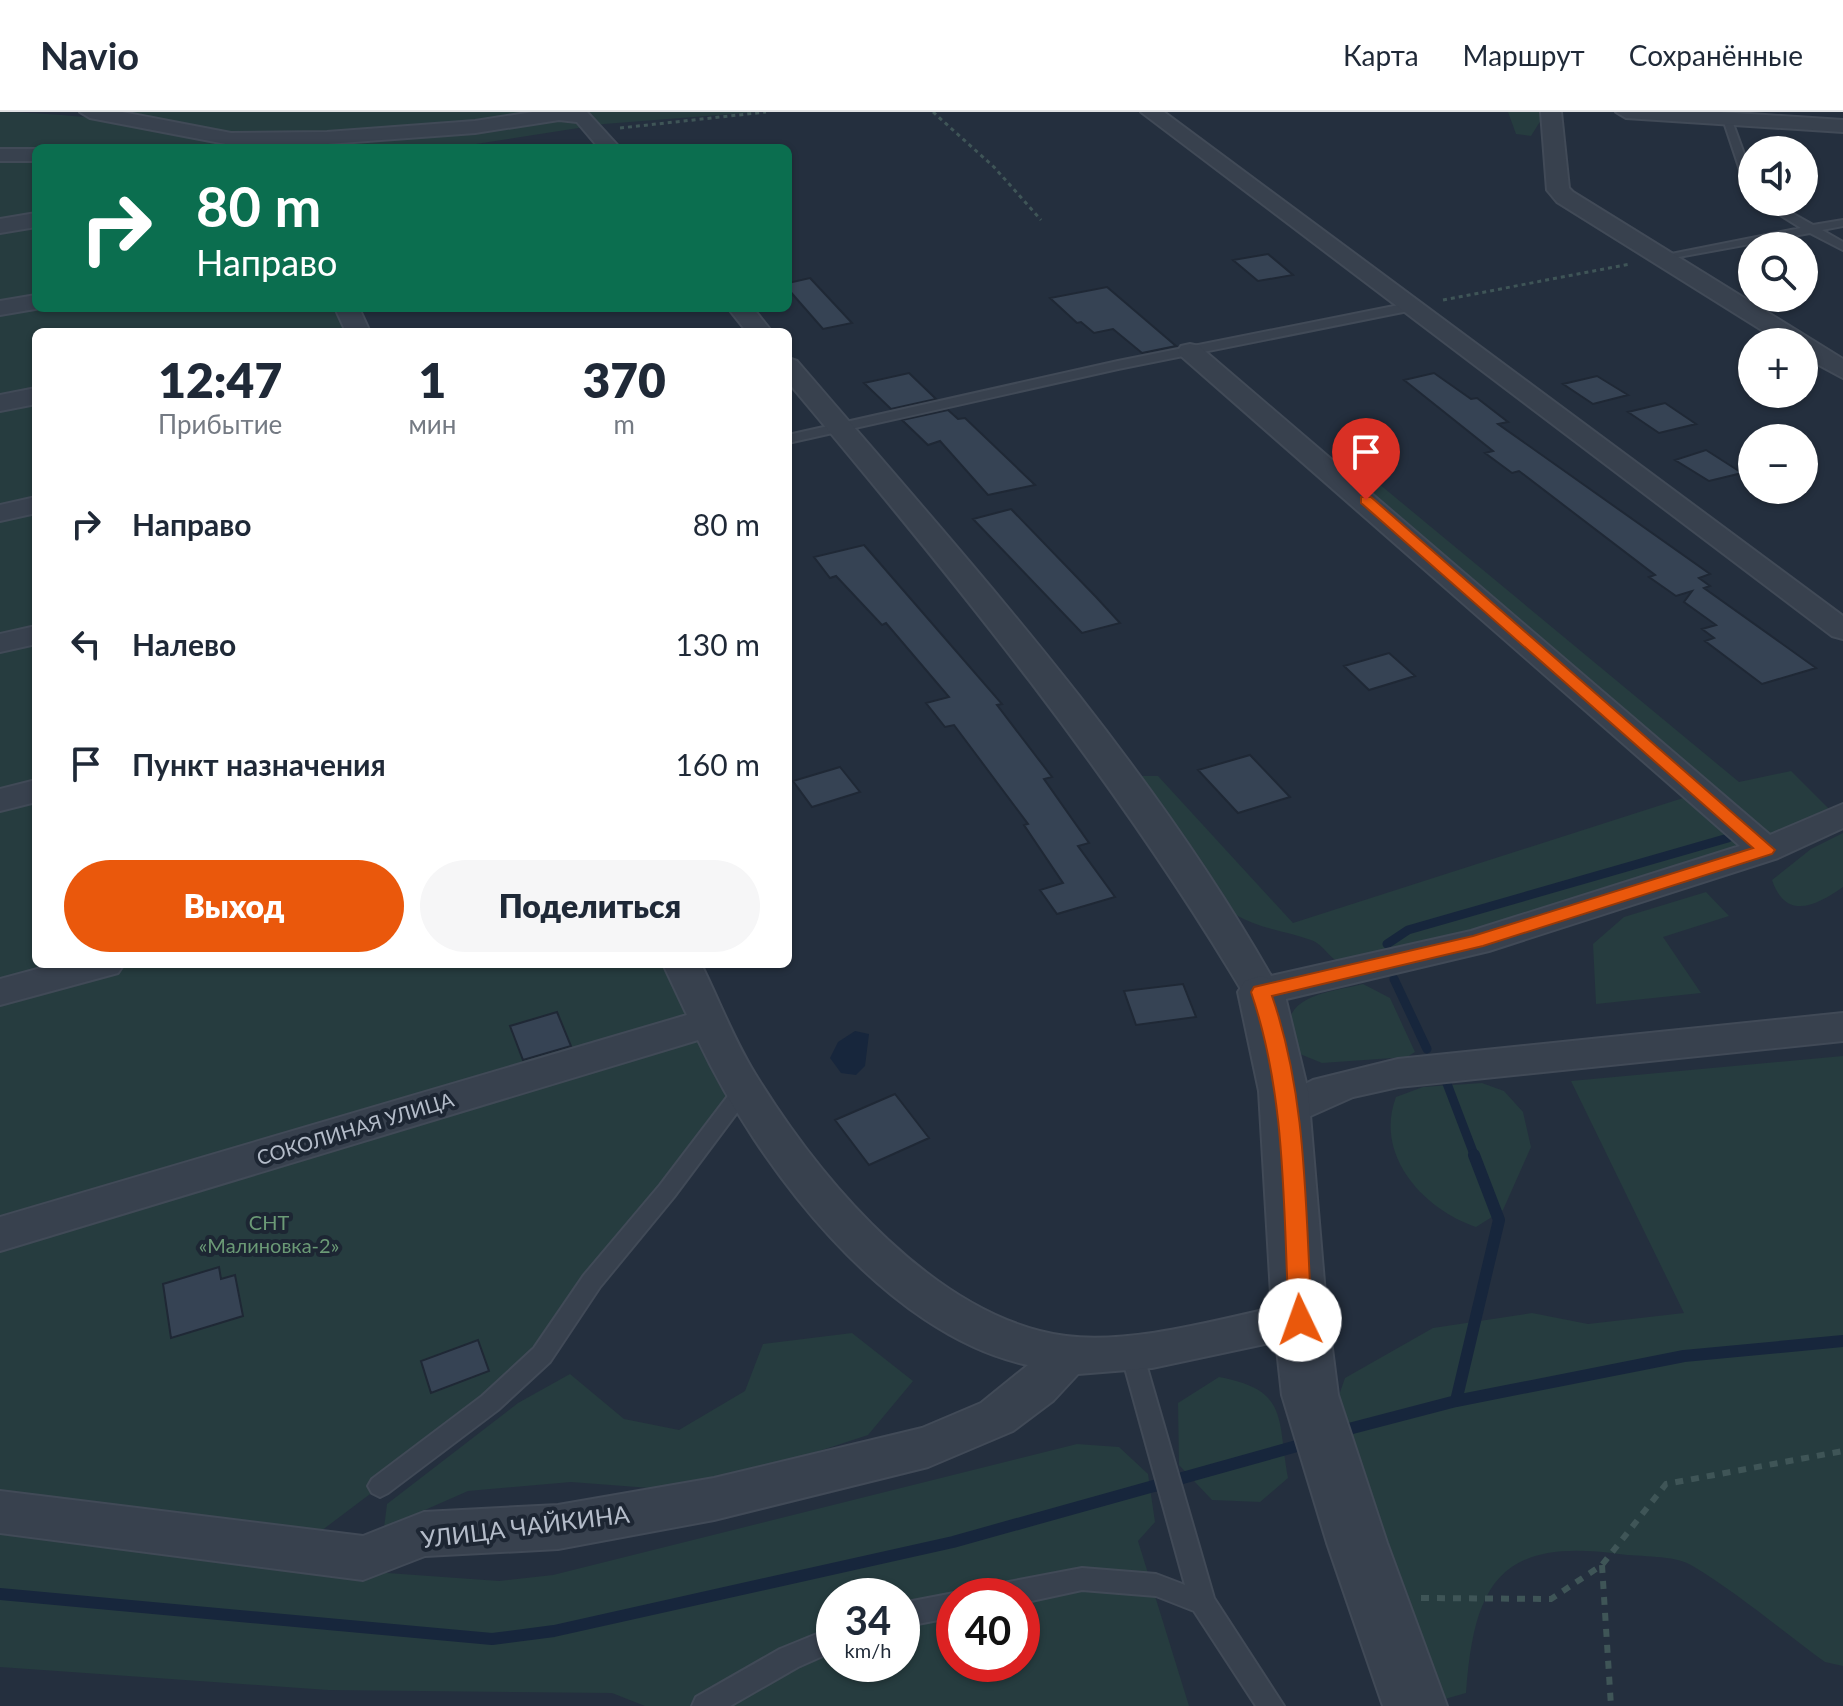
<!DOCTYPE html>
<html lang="ru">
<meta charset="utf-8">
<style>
body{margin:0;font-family:Lato,sans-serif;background:#f6f6f7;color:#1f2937;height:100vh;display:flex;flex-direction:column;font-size:30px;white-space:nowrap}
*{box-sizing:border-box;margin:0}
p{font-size:26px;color:#747a83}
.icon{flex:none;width:44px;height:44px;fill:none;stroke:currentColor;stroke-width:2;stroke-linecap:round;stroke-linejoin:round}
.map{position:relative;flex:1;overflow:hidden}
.details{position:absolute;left:32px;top:216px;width:760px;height:640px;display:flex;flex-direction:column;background:#fff;border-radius:12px;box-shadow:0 2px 6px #0004}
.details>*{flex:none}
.top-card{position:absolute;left:32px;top:32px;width:760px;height:168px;border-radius:12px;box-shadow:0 2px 6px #0004;background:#0b6e4f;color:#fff;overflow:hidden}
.fabs{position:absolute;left:1738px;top:24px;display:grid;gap:16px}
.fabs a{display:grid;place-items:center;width:80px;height:80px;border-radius:50%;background:#fff;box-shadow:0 2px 6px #0004;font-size:40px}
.speed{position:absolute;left:816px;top:1466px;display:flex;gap:16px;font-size:40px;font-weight:700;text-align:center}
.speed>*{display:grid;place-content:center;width:104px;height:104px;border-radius:50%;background:#fff;box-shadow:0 2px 6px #0004;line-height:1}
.speed small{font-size:20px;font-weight:400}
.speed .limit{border:12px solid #d22;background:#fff;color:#111}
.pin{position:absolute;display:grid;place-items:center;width:68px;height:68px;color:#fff;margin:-82px -34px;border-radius:50% 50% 50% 0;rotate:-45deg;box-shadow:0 0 8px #0007}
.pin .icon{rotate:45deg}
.me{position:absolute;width:88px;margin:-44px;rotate:357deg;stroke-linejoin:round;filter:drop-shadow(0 0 6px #0008)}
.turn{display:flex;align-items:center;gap:28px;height:168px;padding:0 32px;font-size:36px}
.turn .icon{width:104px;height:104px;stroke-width:2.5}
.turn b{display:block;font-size:56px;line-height:68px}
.eta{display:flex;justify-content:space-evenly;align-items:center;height:136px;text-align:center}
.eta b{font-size:48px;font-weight:800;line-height:56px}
.cta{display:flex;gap:16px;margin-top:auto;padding:16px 32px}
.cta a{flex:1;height:92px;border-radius:48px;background:#ea580c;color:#fff;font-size:32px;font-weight:800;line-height:92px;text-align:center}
.cta a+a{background:#f6f6f7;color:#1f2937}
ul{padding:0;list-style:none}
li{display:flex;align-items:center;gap:24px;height:120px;padding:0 32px}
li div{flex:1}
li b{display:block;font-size:30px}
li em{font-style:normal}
header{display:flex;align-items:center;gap:48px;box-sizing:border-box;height:112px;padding:0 40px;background:#fff;border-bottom:2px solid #e0e1e3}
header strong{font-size:38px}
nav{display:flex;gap:44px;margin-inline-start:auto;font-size:28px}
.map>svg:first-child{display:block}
.green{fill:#263c3f;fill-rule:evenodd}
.water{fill:#17263c}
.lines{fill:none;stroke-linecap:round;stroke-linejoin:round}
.stream-far1{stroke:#17263c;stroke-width:9}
.stream{stroke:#17263c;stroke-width:12}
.building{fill:#364354;stroke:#1f2835;stroke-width:2}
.service-casing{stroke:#414a57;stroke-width:4}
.minor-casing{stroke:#414a57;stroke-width:4}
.tertiary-casing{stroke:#414a57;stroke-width:4}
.path-far1{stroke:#3f5557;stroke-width:3;stroke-dasharray:4 4;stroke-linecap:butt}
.path{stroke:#3f5557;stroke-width:6;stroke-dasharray:8 8;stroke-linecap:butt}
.service{fill:#38414e;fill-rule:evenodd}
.minor{fill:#38414e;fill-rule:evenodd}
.tertiary{fill:#38414e;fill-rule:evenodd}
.route{fill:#ea580c;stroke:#983908;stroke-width:2}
.labels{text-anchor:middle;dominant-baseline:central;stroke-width:8;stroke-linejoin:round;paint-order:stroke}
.street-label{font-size:20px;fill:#b4bcc9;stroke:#1d2633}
.park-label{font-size:20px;fill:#6b9a76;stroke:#1d2633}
.near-street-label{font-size:24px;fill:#b4bcc9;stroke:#1d2633}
</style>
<header>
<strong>Navio</strong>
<nav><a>Карта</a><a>Маршрут</a><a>Сохранённые</a></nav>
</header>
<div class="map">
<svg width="1843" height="1594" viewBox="0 0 1843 1594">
<rect width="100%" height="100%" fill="#242f3e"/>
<path class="green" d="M0 0C43 0 204 12 233 36H36V41H0Z
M106 0H758L604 12 450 36H250L232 20 145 9Z
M1508 0H1546L1531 24 1516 22Z
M0 43H36V196H347L358 220H36V852H682L744 977 542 1243 431 1336 276 1453 499 1469 553 1463 1077 1332 1119 1335 1148 1362 1155 1410 1138 1429 1189 1594H645L612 1581 328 1578 0 1555ZM834 1484H902V1552H834ZM954 1484H1022V1552H954Z
M1326 352H1355L1739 670 1791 659 1832 700 1777 727 1472 825 1344 852C1329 848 1325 833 1311 828 1286 819 1260 817 1236 803 1195 780 1162 712 1135 673L1142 664H1158L1293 811 1683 686 1317 364Z
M1843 721V775C1816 794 1786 809 1772 768L1811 737Z
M1706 780 1729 804 1663 825 1701 881 1596 892 1593 832 1624 805Z
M1363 872 1390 886 1415 940 1407 945 1322 951 1295 940C1293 930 1288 917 1290 907 1296 881 1341 878 1363 872Z
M1843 944V1554L1825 1550C1781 1518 1738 1481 1691 1453 1674 1443 1640 1445 1619 1442 1501 1426 1474 1470 1466 1581L1445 1587 1430 1575 1336 1292 1345 1266 1433 1216 1532 1201 1588 1212 1684 1201 1571 969Z
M1482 971 1504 979 1523 1000 1531 1035 1503 1098 1476 1115C1423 1097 1374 1043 1396 985L1423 975Z
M852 1221 913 1269 868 1323 749 1362 676 1378 571 1370 468 1379 384 1416 387 1392 518 1291 570 1262 624 1307 679 1318 745 1279 763 1232Z
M1219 1265C1289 1278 1277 1305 1288 1366L1260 1390 1212 1388 1179 1353 1178 1291Z"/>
<path class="water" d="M855 919 869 922 865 954 856 963 841 961 830 946 838 930Z"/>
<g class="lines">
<path class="stream-far1" d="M1387 832 1408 818 1728 726
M1394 867 1427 937
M1446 969 1475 1045"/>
<path class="stream" d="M1456 1289 1684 1244 1843 1229
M1341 1319 1456 1289 1499 1108 1474 1043
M0 1482 492 1527 554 1519 953 1430 1304 1332"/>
</g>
<path class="building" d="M1268 142 1293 163 1258 169 1233 148Z
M810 166 852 211 823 217 788 177V171Z
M1107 175 1176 234 1142 241 1113 217 1094 221 1081 210 1077 211 1050 186Z
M909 261 936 287 891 297 864 271Z
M1434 261 1471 287 1477 286 1508 310 1498 312 1710 462 1699 466 1710 474 1704 476 1816 556 1762 572 1705 529 1714 526 1702 517 1716 513 1684 490 1692 479 1676 484 1649 465 1655 463 1519 359 1512 361 1485 341 1493 339 1404 268Z
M1597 264 1628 283 1593 292 1563 272Z
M1665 291 1696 312 1659 321 1628 300Z
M948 298 958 307 965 306 1035 373 988 383 940 329 928 333 902 308Z
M1706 338 1742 361 1709 369 1675 348Z
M1011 397 1096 485 1120 511 1082 521 973 407Z
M864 433 1002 592 997 593 1052 665 1044 667 1089 731 1078 734 1115 785 1057 802 1040 778 1063 771 1024 713 1028 712 954 613 945 615 926 591 949 585 886 511 882 513 836 464 830 466 814 445Z
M1389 541 1415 564 1369 578 1344 554Z
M1250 643 1290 685 1238 701 1198 658Z
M840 655 860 680 812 695 793 669Z
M1183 872 1196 905 1136 913 1124 879Z
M557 900 571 934 523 948 510 914Z
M895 982 929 1026 869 1053 835 1008Z
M219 1155 221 1167 235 1163 243 1204 171 1226 163 1172Z
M478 1228 489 1259 431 1281 421 1249Z"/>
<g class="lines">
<defs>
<path id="service" d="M1722 4 1731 6 1752 64V82L1747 79Z
M1759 90H1772L1813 113 1843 108V114L1822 118 1843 130V138L1810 121 1662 148 1656 145 1801 116Z
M1409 191 1415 195 1413 198 1118 257 788 331V323L1118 249Z
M744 970 751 972 754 977 751 982 674 1085 600 1175 550 1250 498 1298 388 1381 380 1385 372 1381 368 1374 372 1367 482 1284 534 1236 584 1163 660 1073 737 972Z
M1131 1229 1139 1231 1142 1238 1214 1486 1284 1594H1256L1194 1499 1156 1484 1082 1478 1022 1491V1484H986L989 1476 998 1472 1082 1456 1156 1462 1185 1473 1120 1238 1123 1231Z
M954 1481 961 1484H954V1505L902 1515V1491Z
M834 1515V1539L798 1555 730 1594H692L696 1585 780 1537Z"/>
<path id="minor" d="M80 0H122L231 21 327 20 475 9 533 0H587L620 36H599L577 10 559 8 475 21 327 32 231 33 90 6Z
M1141 0H1164L1843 504V527L1832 524Z
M1541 0H1561L1569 76 1573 80 1843 247V266L1804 245V230H1781L1557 90 1547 78Z
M1616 0H1720L1843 8V20L1626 6Z
M0 37H36V49H0Z
M36 101V115L0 121V107Z
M36 183V196H41L0 203V189Z
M335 196H359L370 220H346Z
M728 196H753L772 220H747Z
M1190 232 1199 234 1770 723 1843 692V716L1778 746 1489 839 1261 893 1248 889C1116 666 954 468 788 270V246L797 249C964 444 1143 640 1271 864L1471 819 1740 734 1181 244 1178 239 1181 234Z
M36 276V292L0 299V283Z
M36 385V401L0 409V393Z
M36 514V532L0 540V522Z
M36 668V690L0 699V677Z
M56 852H124L118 861 0 893V867Z
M663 852H701C720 890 734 929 757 965 822 1070 937 1207 1066 1224 1137 1233 1229 1204 1300 1190L1316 1195 1322 1208 1316 1221 1152 1256 1078 1262 1053 1289 1013 1319 928 1355 714 1408 558 1437 425 1444 363 1468 0 1421V1379L363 1424 424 1400 558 1393 714 1366 922 1316 981 1291 1028 1253C885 1223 757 1053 698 928L0 1139V1105L687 903Z
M1843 901V929L1398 975 1353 985 1288 1014 1274 1010 1268 999 1274 988 1313 968 1398 947Z"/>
<path id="tertiary" d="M1261 864 1277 869 1284 880 1308 979 1325 1182 1338 1283 1387 1431 1447 1594H1383L1327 1431 1282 1283 1271 1182 1259 979 1238 880 1245 869Z"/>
</defs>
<use href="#service" class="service-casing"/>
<use href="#minor" class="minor-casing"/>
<use href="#tertiary" class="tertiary-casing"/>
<path class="path-far1" d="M933 0 994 55 1041 108
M620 16 766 0
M1443 188 1630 152"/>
<path class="path" d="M1602 1453 1611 1594
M1421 1486 1551 1487 1602 1453 1666 1372 1843 1339"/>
<use href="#service" class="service"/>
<use href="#minor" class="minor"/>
<use href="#tertiary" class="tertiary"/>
</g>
<path class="route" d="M1361 385H1371L1775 738 1772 742 1483 834 1272 884C1308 987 1305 1100 1312 1208L1308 1215H1292L1289 1208C1283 1099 1287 985 1251 880L1254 875 1473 824 1753 736 1361 391Z"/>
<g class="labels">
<g class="street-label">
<text transform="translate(355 1016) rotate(-17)">СОКОЛИНАЯ УЛИЦА</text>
</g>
<g class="park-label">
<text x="269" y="1110">СНТ<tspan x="269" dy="23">«Малиновка-2»</tspan></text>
</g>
<g class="near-street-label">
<text transform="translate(525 1414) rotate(-7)">УЛИЦА ЧАЙКИНА</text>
</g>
</g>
</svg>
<div class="fabs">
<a><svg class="icon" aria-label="sound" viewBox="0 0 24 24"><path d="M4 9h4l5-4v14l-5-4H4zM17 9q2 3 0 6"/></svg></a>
<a><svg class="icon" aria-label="search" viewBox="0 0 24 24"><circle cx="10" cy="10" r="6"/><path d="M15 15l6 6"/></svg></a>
<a>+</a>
<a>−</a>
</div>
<div class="speed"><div>34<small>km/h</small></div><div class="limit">40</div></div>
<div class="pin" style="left:1366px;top:388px;background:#d93025"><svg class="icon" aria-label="arrive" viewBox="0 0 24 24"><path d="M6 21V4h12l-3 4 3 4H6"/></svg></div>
<svg class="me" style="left:1300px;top:1208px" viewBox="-20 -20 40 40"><circle r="19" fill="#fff"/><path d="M0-13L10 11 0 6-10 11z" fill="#ea580c"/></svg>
<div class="top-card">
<div class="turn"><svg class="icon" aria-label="right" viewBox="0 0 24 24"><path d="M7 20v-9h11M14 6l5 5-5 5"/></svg><div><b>80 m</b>Направо</div></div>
</div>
<section class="details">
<div class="eta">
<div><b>12:47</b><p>Прибытие</p></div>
<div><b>1</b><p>мин</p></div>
<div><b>370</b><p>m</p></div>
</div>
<ul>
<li><svg class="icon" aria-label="right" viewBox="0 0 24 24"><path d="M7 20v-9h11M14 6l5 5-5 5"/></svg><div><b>Направо</b></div><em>80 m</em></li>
<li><svg class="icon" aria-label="left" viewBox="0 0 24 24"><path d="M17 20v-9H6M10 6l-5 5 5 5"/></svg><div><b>Налево</b></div><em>130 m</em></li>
<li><svg class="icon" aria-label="arrive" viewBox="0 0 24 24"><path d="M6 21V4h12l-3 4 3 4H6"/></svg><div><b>Пункт назначения</b></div><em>160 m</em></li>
</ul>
<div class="cta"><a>Выход</a><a>Поделиться</a></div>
</section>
</div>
